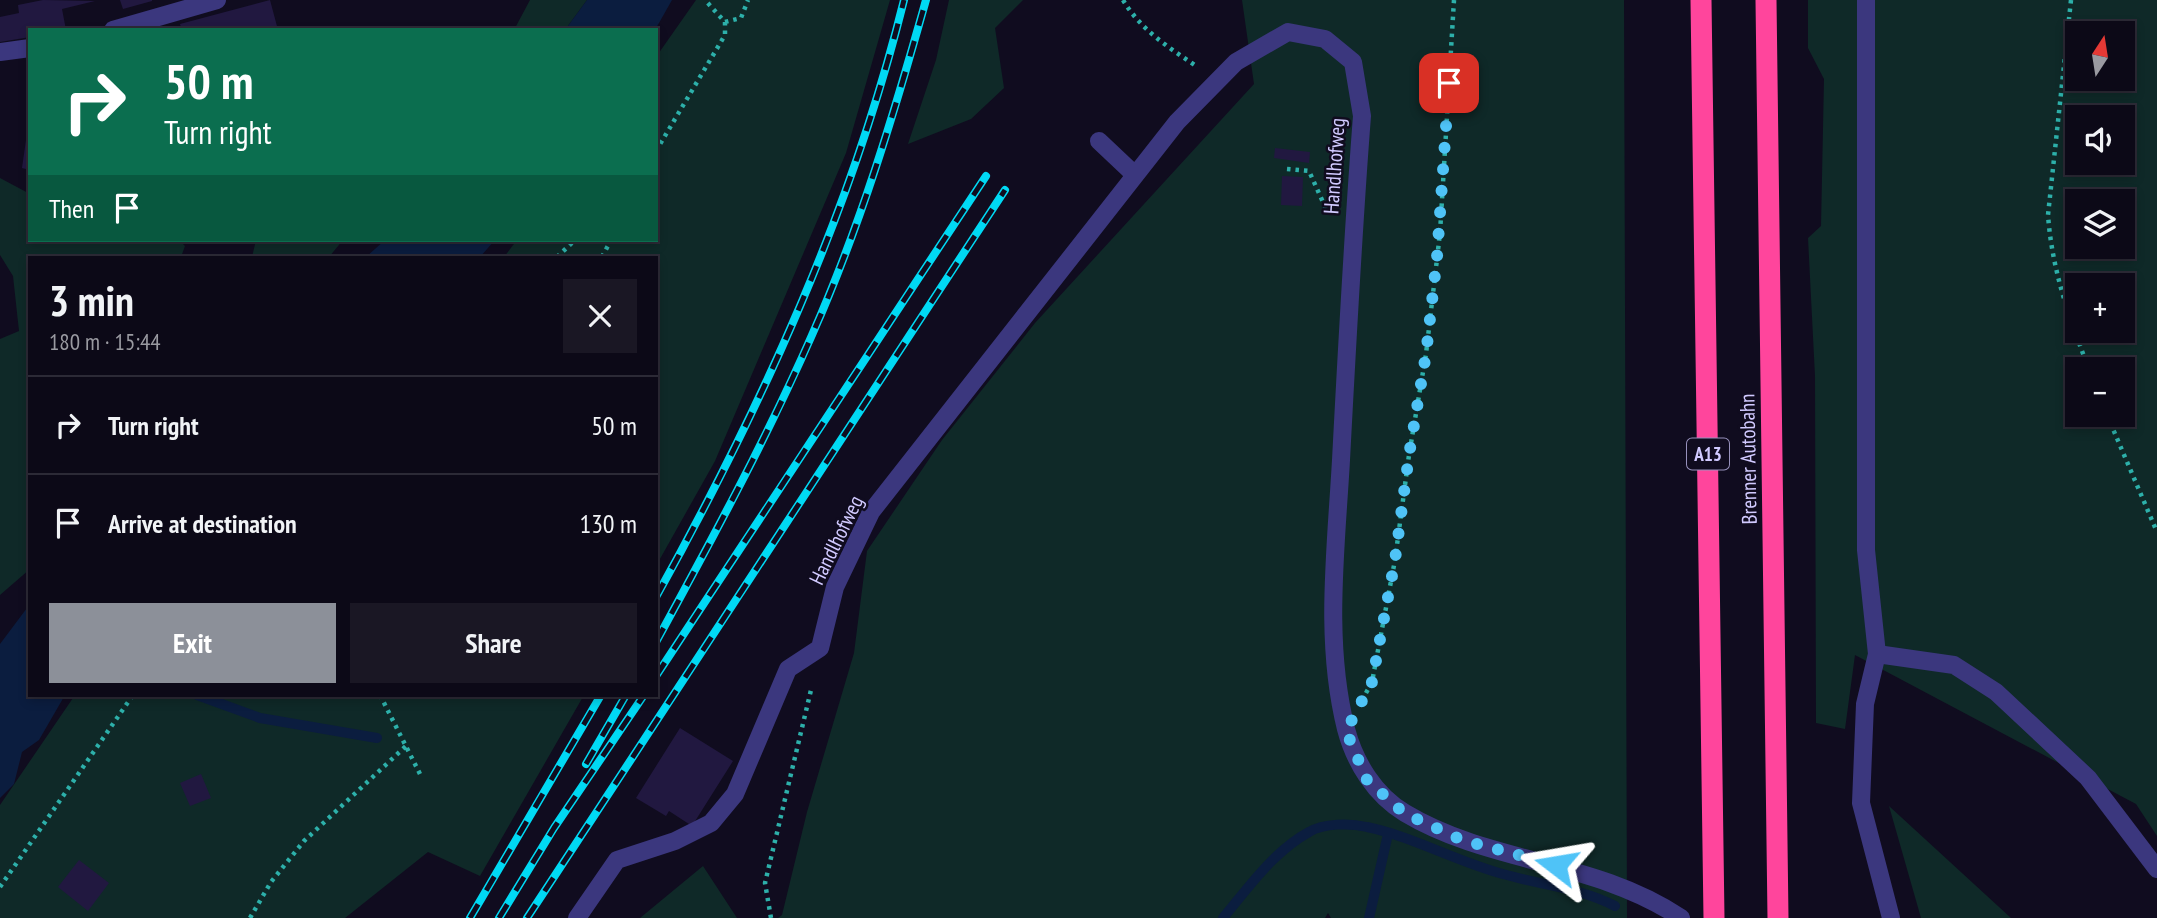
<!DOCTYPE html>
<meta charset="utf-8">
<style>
body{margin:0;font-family:"PT Sans Narrow",sans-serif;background:#1a1724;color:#f1f3f6;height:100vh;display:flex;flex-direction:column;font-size:26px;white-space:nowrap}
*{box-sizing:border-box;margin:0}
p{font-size:23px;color:#9a9aa1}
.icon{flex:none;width:38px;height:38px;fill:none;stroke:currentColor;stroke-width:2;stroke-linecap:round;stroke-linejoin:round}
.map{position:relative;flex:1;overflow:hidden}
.side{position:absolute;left:28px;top:256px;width:630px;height:441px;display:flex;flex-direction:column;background:#0c0917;border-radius:0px;box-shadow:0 4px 10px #0003,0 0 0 2px #2c2a36}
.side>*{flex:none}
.top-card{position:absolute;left:28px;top:28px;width:630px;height:214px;border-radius:0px;box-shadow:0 4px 10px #0003,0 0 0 2px #2c2a36;background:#0b6e4f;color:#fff;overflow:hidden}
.needle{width:46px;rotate:12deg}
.buttons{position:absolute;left:2065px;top:21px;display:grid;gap:14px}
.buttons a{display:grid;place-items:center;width:70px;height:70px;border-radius:0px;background:#0c0917;box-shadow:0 4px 10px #0003,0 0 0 2px #2c2a36;font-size:35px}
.pin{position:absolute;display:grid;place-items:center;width:60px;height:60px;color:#fff;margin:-30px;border-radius:14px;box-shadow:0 4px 10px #0006}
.me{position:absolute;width:77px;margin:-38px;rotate:284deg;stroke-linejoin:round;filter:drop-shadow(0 0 5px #0008)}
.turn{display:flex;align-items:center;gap:24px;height:147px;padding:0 21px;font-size:32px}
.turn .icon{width:91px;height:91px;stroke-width:2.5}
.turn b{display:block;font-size:49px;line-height:60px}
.then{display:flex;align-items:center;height:66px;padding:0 21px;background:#0003;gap:14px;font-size:26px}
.round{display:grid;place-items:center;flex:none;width:74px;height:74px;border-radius:0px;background:#1a1724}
.summary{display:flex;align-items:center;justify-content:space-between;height:119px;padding:0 21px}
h1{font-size:42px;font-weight:800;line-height:52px}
.button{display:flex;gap:14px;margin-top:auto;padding:14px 21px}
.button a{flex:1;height:80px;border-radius:0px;background:#8c9099;color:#fff;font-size:28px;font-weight:800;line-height:80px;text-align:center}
.button a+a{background:#1a1724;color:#f1f3f6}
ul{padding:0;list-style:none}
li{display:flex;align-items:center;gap:21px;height:98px;padding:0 21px;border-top:2px solid #2c2a36}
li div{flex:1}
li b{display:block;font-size:26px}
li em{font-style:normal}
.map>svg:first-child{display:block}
.green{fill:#0f2928;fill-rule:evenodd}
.water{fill:#0b1d3f}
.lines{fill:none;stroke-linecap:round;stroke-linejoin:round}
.stream{stroke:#0b1d3f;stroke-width:10}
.building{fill:#211840}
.path{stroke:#2db0aa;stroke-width:4.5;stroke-dasharray:3.5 5;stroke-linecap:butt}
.minor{stroke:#3b377e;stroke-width:18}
.highway{stroke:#ff459c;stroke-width:21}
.rail-casing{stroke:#00d9f4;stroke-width:8}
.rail{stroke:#100c1f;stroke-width:5;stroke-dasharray:16;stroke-linecap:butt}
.route{stroke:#4fc3f7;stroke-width:12;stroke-dasharray:0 21.6}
.labels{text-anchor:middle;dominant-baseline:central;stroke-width:5;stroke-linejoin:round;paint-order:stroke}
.shield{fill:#100c1f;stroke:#9791bc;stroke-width:2}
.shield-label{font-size:19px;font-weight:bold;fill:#d1caff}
.street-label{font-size:21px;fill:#d1caff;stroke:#100c1f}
</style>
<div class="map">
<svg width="2157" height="918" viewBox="0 0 2157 918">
<rect width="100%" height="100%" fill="#100c1f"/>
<path class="green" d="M530 0H587L565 30H514Z
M696 0H890L846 153 715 461 656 566V257H504L517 240H656V57Z
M949 0H1023L995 28 1004 88 971 119 908 144 936 60Z
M1242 0H1624L1627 918H1331L1328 913 1325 918H778L782 915 807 812 854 653 867 551 942 440 1035 323 1254 84Z
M1808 0H2157V836L2136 804 1855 655 1845 729 1816 723 1815 376 1808 238 1821 226 1824 79 1808 48ZM2077 33H2123V79H2077ZM2077 117H2123V163H2077ZM2077 201H2123V247H2077ZM2077 285H2123V331H2077ZM2077 369H2123V415H2077Z
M0 178 30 194V240H179L185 246 181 257H30V569L0 595V339L19 331 13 276 0 255Z
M256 240H343L329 257H252Z
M75 695H584L480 876 428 852 345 918H0V805Z
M1889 806 2011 918H1921Z
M703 866 737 918H640Z"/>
<path class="water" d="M587 0H672L655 30H565Z
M385 240H495L480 257H366Z
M30 604V695H65L39 740 22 752 14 784 0 798V644Z"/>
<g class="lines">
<path class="stream" d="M197 695 260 718 377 738
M1223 918C1248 888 1274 851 1309 832 1324 823 1350 823 1367 827 1411 836 1458 862 1503 874 1541 885 1580 888 1615 906
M1369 918 1388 834"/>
</g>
<path class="building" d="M43 0 95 1 62 9 66 30H30V37L0 42V17L19 13 18 5Z
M120 0H152V1L123 9Z
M270 0 278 30H182L180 24Z
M28 126H30V170L22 168Z
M1275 148 1310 152 1309 163 1274 158Z
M1282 176 1303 177 1302 206 1281 205Z
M680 728 733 761 692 826 669 811 666 816 636 798Z
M201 774 211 798 190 806 180 783Z
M79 860 109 883 88 911 58 887Z"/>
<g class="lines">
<path class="path" d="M1123 0C1141 30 1168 47 1196 66
M2071 0 2048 215C2052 270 2069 318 2089 369
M725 22 741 18 748 0
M656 151 725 35V22L705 0
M1287 169 1309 171 1327 211
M557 257 575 240
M602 257 611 240
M2107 415 2157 532
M1366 693 1372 682 1395 560 1409 455 1426 354 1440 233 1454 0
M380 695 421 776
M0 887 133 695
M250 918 271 882 304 841 406 746
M771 918 765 883 811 690"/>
<path class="minor" d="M1866 0V550L1877 654 1865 704 1861 803 1891 918
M113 30 217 0
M0 52 30 48
M1099 141 1135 175
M1877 654 1954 665 1996 692 2088 778 2157 869
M577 918 617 860 675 841 711 823 735 794 788 669 820 648 835 587 871 512 1177 122 1236 62 1288 32 1325 39 1353 62 1362 116C1353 231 1347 346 1341 460 1336 550 1324 641 1346 729 1355 763 1375 795 1405 813 1490 864 1595 860 1681 918"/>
<path class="highway" d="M1701 0 1714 918
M1766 0 1778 918"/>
<defs>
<path id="rail" d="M656 597C761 408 852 210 904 0
M656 642C711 541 766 440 812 335 860 227 894 114 926 0
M656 676 986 176
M586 764 626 695
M470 918 601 695
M499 918 554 828 644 695
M527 918 1005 190"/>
</defs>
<use href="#rail" class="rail-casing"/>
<use href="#rail" class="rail"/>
</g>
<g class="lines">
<path class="route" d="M1449 83 1437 257 1426 354 1409 455 1395 560 1372 682 1346 731 1367 780 1404 813 1462 840 1556 865"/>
</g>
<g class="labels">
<rect class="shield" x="1687" y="438.5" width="42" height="31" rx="5"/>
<g class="shield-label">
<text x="1708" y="454">A13</text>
</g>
<g class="street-label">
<text transform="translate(1334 166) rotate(-86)">Handlhofweg</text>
<text transform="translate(1748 459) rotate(-91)">Brenner Autobahn</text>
<text transform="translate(836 540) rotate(-64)">Handlhofweg</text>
</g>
</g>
</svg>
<div class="buttons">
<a><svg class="needle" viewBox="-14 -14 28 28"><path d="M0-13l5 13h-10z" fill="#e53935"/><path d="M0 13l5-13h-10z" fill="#9a9aa1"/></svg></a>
<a><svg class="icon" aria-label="sound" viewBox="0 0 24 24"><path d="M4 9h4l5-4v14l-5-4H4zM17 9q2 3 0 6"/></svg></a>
<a><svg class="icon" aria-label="layers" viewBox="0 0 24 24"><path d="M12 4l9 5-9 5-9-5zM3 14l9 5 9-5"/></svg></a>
<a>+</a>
<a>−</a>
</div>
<div class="pin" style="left:1449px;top:83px;background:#d93025"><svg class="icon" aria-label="arrive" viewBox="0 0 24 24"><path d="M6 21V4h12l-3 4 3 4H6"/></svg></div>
<svg class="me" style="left:1556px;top:865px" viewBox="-20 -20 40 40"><path d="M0-17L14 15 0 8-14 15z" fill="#4fc3f7" stroke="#fff" stroke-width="4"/></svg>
<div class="top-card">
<div class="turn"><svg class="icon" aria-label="right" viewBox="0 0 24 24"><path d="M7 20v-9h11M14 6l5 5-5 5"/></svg><div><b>50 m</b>Turn right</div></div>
<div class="then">Then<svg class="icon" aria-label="arrive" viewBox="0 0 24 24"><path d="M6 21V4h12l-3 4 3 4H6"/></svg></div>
</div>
<section class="side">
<div class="summary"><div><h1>3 min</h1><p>180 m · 15:44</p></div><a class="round"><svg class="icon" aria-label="close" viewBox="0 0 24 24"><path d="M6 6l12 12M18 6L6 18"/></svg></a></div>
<ul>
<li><svg class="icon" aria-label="right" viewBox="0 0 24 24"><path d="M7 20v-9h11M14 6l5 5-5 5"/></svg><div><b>Turn right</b></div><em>50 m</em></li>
<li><svg class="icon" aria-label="arrive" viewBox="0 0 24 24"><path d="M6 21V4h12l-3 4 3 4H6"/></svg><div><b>Arrive at destination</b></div><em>130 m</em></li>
</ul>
<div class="button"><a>Exit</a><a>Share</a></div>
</section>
</div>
